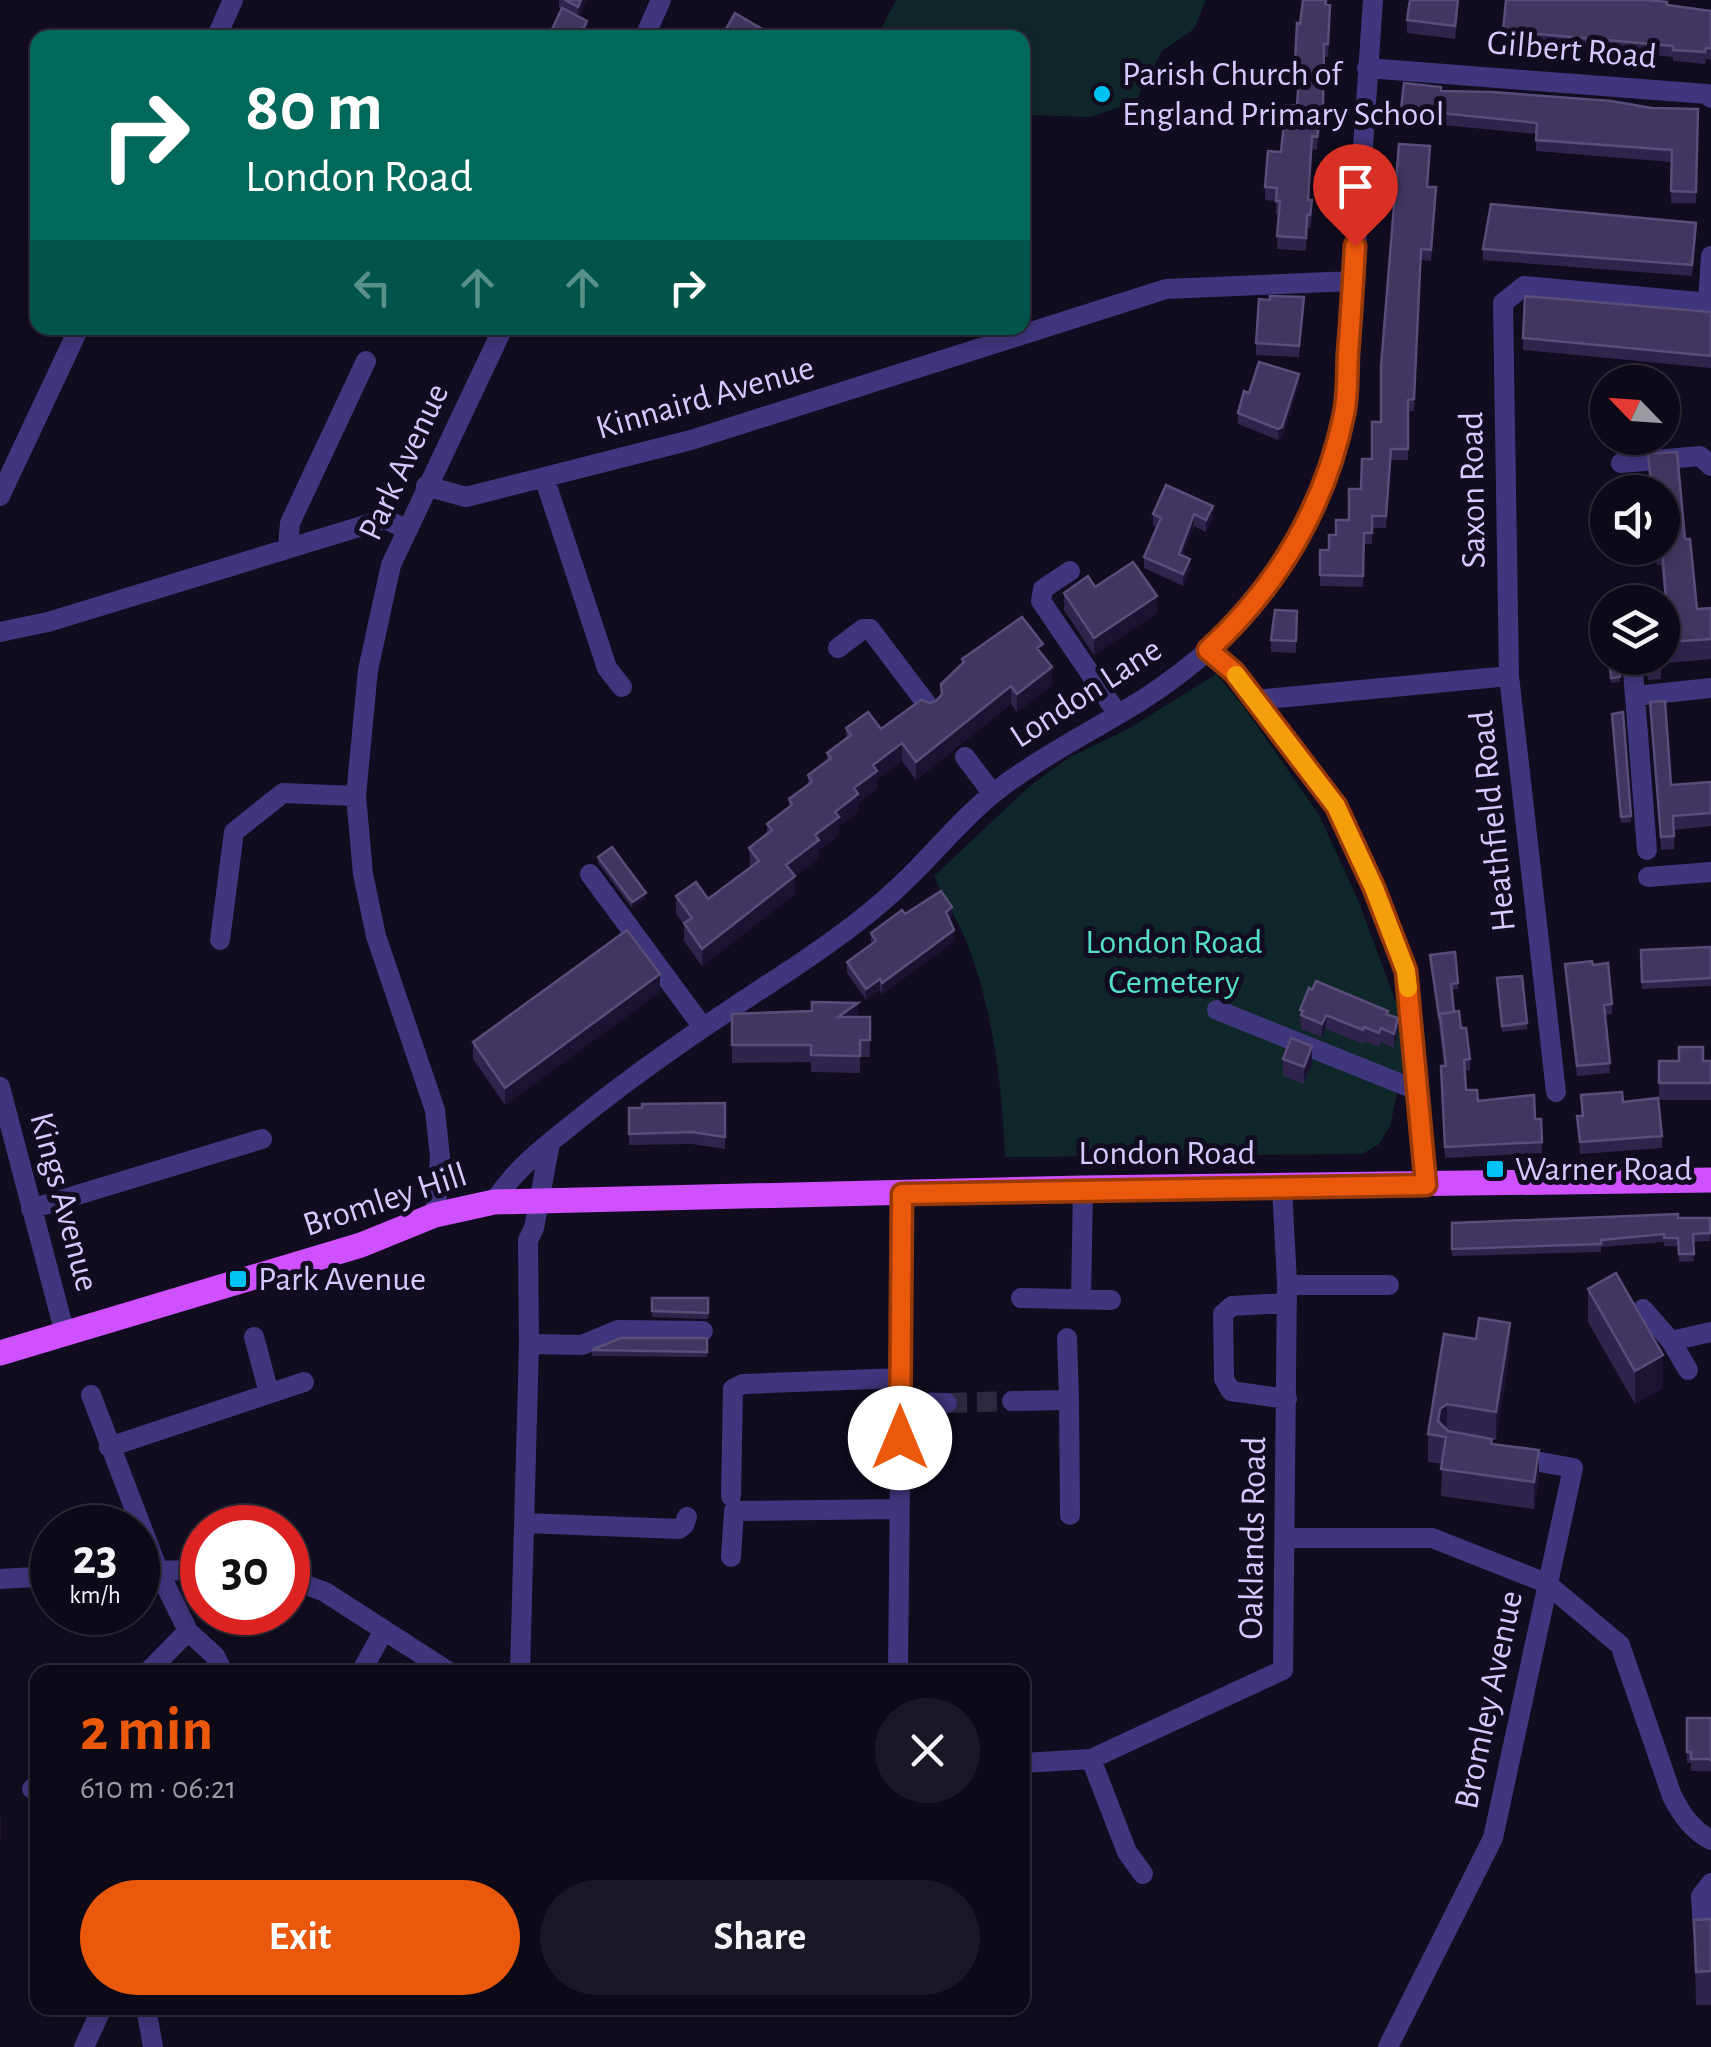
<!DOCTYPE html>
<meta charset="utf-8">
<style>
body{margin:0;font-family:"Alegreya Sans",sans-serif;background:#1b1724;color:#f1f3f6;height:100vh;display:flex;flex-direction:column;font-size:38px;white-space:nowrap}
*{box-sizing:border-box;margin:0}
p{font-size:32px;color:#9a9aa1}
.icon{flex:none;width:55px;height:55px;fill:none;stroke:currentColor;stroke-width:2;stroke-linecap:round;stroke-linejoin:round}
.map{position:relative;flex:1;overflow:hidden}
.sheet{position:absolute;left:30px;top:1665px;width:1000px;height:350px;display:flex;flex-direction:column;background:#0d0917;border-radius:20px;box-shadow:0 5px 15px #0003,0 0 0 2px #2d2a36}
.sheet>*{flex:none}
.top-card{position:absolute;left:30px;top:30px;width:1000px;height:305px;border-radius:20px;box-shadow:0 5px 15px #0003,0 0 0 2px #2d2a36;background:#00695c;color:#fff;overflow:hidden}
.needle{width:65px;rotate:295deg}
.tools{position:absolute;left:1590px;top:365px;display:grid;gap:20px}
.tools a{display:grid;place-items:center;width:90px;height:90px;border-radius:50%;background:#0d0917;box-shadow:0 5px 15px #0003,0 0 0 2px #2d2a36;font-size:50px}
.speed{position:absolute;left:30px;top:1505px;display:flex;gap:20px;font-size:50px;font-weight:700;text-align:center}
.speed>*{display:grid;place-content:center;width:130px;height:130px;border-radius:50%;background:#0d0917;box-shadow:0 5px 15px #0003,0 0 0 2px #2d2a36;line-height:1}
.speed small{font-size:25px;font-weight:400}
.speed .limit{border:15px solid #d22;background:#fff;color:#111}
.pin{position:absolute;display:grid;place-items:center;width:85px;height:85px;color:#fff;margin:-102px -42px;border-radius:50% 50% 50% 0;rotate:-45deg;box-shadow:0 0 10px #0007}
.pin .icon{rotate:45deg}
.me{position:absolute;width:110px;margin:-55px;rotate:0deg;stroke-linejoin:round;filter:drop-shadow(0 0 8px #0008)}
.turn{display:flex;align-items:center;gap:35px;height:210px;padding:0 50px;font-size:45px}
.turn .icon{width:130px;height:130px;stroke-width:2.5}
.turn b{display:block;font-size:70px;line-height:85px}
.lanes{display:flex;align-items:center;height:95px;padding:0 50px;background:#0003;justify-content:center;gap:50px;direction:ltr}
.lanes .off{opacity:.35}
.round{display:grid;place-items:center;flex:none;width:105px;height:105px;border-radius:52px;background:#1b1724}
.overview{display:flex;align-items:center;justify-content:space-between;height:170px;padding:0 50px}
h1{font-size:60px;font-weight:600;line-height:75px;color:#ea580c}
.button{display:flex;gap:20px;margin-top:auto;padding:20px 50px}
.button a{flex:1;height:115px;border-radius:60px;background:#ea580c;color:#fff;font-size:40px;font-weight:600;line-height:115px;text-align:center}
.button a+a{background:#1b1724;color:#f1f3f6}
.map>svg:first-child{display:block}
.green{fill:#0f2729}
.lines{fill:none;stroke-linecap:round;stroke-linejoin:round}
.minor-tunnel{stroke:#2e2841;stroke-width:20;stroke-dasharray:20 10;stroke-linecap:butt}
.minor{stroke:#40367e;stroke-width:20}
.major{stroke:#cf50ff;stroke-width:25}
.wall{fill:#30244d}
.shaded-wall{fill:#1c1333}
.building{fill:#423660;stroke:#594d79;stroke-width:2.5}
.route-casing{stroke:#983908;stroke-width:25}
.route{stroke:#ea580c;stroke-width:18}
.slow{stroke:#f59e0b;stroke-width:18}
.poi-dot{fill:#00c3f4;stroke:#110c1f;stroke-width:4}
.labels{text-anchor:middle;dominant-baseline:central;stroke-width:10;stroke-linejoin:round;paint-order:stroke}
.street-label{font-size:35px;fill:#d5c9ff;stroke:#110c1f}
.poi-label{font-size:35px;fill:#d5c9ff;stroke:#110c1f;text-anchor:start}
.park-label{font-size:35px;fill:#55e0cb;stroke:#110c1f}
</style>
<div class="map">
<svg width="1711" height="2047" viewBox="0 0 1711 2047">
<rect width="100%" height="100%" fill="#110c1f"/>
<path class="green" d="M896 0H1206L1194 29 1162 51 1136 101 1091 117 1023 115 1022 38 877 37Z
M1216 674 1244 707 1319 815 1358 900 1398 1008 1405 1039 1403 1066 1390 1126 1379 1144 1362 1154 1005 1157C1002 1083 993 1008 965 938 956 917 943 897 934 876L1031 785 1070 757 1128 729Z"/>
<g class="lines">
<path class="minor-tunnel" d="M947 1403 1012 1401"/>
<path class="minor" d="M216 38 233 0
M644 38 661 0
M1367 68 1707 94 1711 98
M1708 303 1711 256
M1621 463 1700 456 1711 466
M544 477 607 668 622 687
M426 486 466 497 691 440 1166 289 1353 281
M0 496 79 328
M288 547 290 523 366 361
M1070 571 1043 589 1041 601 1117 713
M0 632 48 622 385 519 406 529
M838 648 863 629H870L929 707
M1208 651 1234 672 1336 806 1373 888 1406 971 1426 1185
M1632 658 1647 850
M1509 676 1503 303 1524 286 1711 303
M1636 696 1711 688
M1255 700 1509 676 1556 1092
M965 757 993 794
M590 874 702 1026
M1648 877 1711 872
M220 940 234 832 283 793 356 796
M1217 1010 1419 1091
M0 1087 65 1334
M494 1202C515 1169 544 1147 574 1123 645 1065 720 1016 796 966 836 939 875 911 909 877 938 849 963 817 995 792 1041 756 1093 731 1142 700 1256 627 1312 540 1345 411L1373 0
M31 1209 262 1139
M435 1215 440 1157 435 1110 376 936 363 874 356 796 368 670 391 565 503 328
M1287 1285H1389
M1021 1298 1111 1300
M1081 1299 1083 1188
M1287 1303 1232 1306 1223 1314 1224 1379 1231 1391 1287 1399
M1643 1309 1671 1341 1688 1370
M254 1337 269 1393
M1671 1341 1711 1332
M529 1344 582 1345 618 1330 703 1331
M91 1395 158 1570 188 1631 215 1656 223 1672
M1069 1400 1070 1515
M1012 1401 1069 1400 1067 1338
M901 1402 947 1403
M109 1447 304 1382
M731 1496 733 1389 743 1384 901 1378
M525 1523 679 1529 684 1525 687 1517
M1287 1538H1432L1546 1583 1620 1645 1672 1796C1682 1815 1692 1830 1711 1840
M731 1557 734 1511 899 1509
M138 1571 202 1570
M288 1578 325 1592 449 1672
M0 1579 52 1576
M148 1672 188 1631
M361 1672 383 1632
M520 1672 529 1344 528 1240 534 1228 550 1143
M898 1672 903 1194
M1091 1759 1127 1852 1143 1874
M1022 1763 1091 1759 1283 1670 1287 1282 1282 1188
M32 1789 38 1783
M1711 1883 1701 1896 1703 1933 1711 1932
M146 2008 153 2047
M84 2047 102 2008
M1388 2047 1493 1838 1573 1468 1513 1457"/>
<path class="major" d="M0 1353 361 1245 435 1215 494 1202 1083 1188 1711 1180"/>
</g>
<path class="wall" d="M559 0H587L579 16 587 32 585 38H548L561 9 559 8Z
M1303 0H1327L1330 18 1328 57H1324L1323 117 1317 150 1312 149 1309 200 1312 213 1310 228H1307L1306 251 1277 249 1279 214H1276V201L1265 200V187L1281 152 1297 106 1300 75H1295V62Z
M1667 5 1711 11V60L1706 59 1705 64 1673 61V57L1503 42V31Z
M1458 13 1455 39 1407 33V20Z
M1441 91 1652 108 1698 109 1696 203H1671V162L1536 151V134L1401 121V109Z
M1430 158 1428 187 1436 199 1431 261 1421 260 1414 411H1408V460H1391L1386 528H1372V544H1364L1363 587 1320 586V550H1329L1336 535 1349 520 1372 459 1381 422Z
M1696 235 1692 276 1483 260V249Z
M1304 309 1299 357 1256 355V343Z
M1711 312V368L1523 350V338Z
M1299 385 1282 438 1278 440 1238 424V413L1249 393Z
M1648 454 1685 539 1697 609 1711 608V659L1669 663 1661 671V679L1648 680 1644 658H1662L1666 612 1661 565H1657L1655 548H1662V492H1650Z
M1166 485 1213 517 1206 532 1194 526 1182 555 1190 570 1183 586 1144 568V557L1157 527 1153 526V514Z
M1095 587 1157 613 1094 655 1064 610V593Z
M1297 611 1296 653 1271 652V640Z
M1043 656 1052 685 1017 712 1011 704 916 780 902 761 877 779V789L858 803V812L839 826V835L819 850V858L795 876V894L702 966 684 941V925L676 914V896L708 899 750 868 749 848 767 834V824L789 807V799L808 785V775L827 761V753L846 739V728L881 729 936 701 962 664V659Z
M1609 658H1619L1620 682 1611 683Z
M1650 702 1671 785 1711 782V826L1674 830V849L1661 850Z
M1623 712 1631 822 1621 823 1612 714Z
M598 857 646 898 632 908 598 863Z
M905 914 952 918 949 920 954 941 882 994 880 990 866 1000 847 973V962L871 945V933Z
M1711 947V986L1642 989 1641 950Z
M1430 955 1458 983V989L1452 990 1454 1012 1461 1028 1470 1059V1070L1465 1071 1466 1090 1478 1101 1535 1119H1541L1542 1153 1445 1158 1441 1077 1444 1066Z
M1565 964 1593 965 1612 1004V1014L1605 1015 1610 1073 1577 1076Z
M1497 984 1527 1023V1029L1502 1032Z
M660 992 505 1105 473 1059V1042Z
M1300 1010 1388 1014 1398 1032 1394 1048 1381 1042 1379 1047 1364 1041 1363 1044 1326 1029 1322 1037 1301 1029Z
M812 1011 870 1017V1057H860V1073L811 1072V1062L732 1063V1014Z
M1283 1059 1312 1063 1304 1084 1283 1076Z
M1659 1061H1711V1100H1659Z
M1581 1095 1623 1102 1662 1136V1148L1580 1154 1577 1116H1581Z
M725 1103V1149L692 1144 629 1145V1108Z
M1710 1218V1241L1693 1242 1694 1261 1679 1262 1678 1246H1664V1242L1601 1247V1252L1452 1256V1223Z
M1588 1289 1663 1388 1635 1404 1588 1322Z
M652 1298H708V1319L652 1317Z
M1444 1334 1510 1350 1496 1440 1478 1437 1492 1444 1539 1478 1534 1509 1441 1496 1442 1464 1428 1462V1434Z
M707 1338V1357L592 1356V1350Z
M1687 1718H1711V1772L1710 1771H1691V1763H1687Z
M1711 1919V2005H1696L1694 1920Z"/>
<path class="shaded-wall" d="M581 0H587L578 18V7Z
M587 21V32L585 38H579Z
M1324 44 1323 117 1317 150V137Z
M1299 374V385L1282 438 1278 440V429Z
M1213 506V517L1206 532V520Z
M1194 514V526L1179 565V554Z
M1190 559V570L1183 586V574Z
M1157 596V613L1094 655V638Z
M1669 642V663L1661 671 1660 658H1662V649Z
M1052 667V685L1017 712V694Z
M1011 686V704L916 780V762Z
M902 743V761L877 779V789L858 803V812L839 826V835L819 850V858L786 883V865L815 835 873 765Z
M795 876V894L702 966V949Z
M646 893V898L632 908V902Z
M952 907V918L946 923V912Z
M954 930V941L882 994V983Z
M660 974V992L505 1105V1088Z
M880 979V990L866 1000V989Z
M858 1003V1020L838 1017Z
M1326 1015V1029L1322 1037V1024Z
M1398 1018V1032L1394 1048V1034Z
M1312 1046V1063L1304 1084V1067Z
M1510 1323V1350L1496 1440V1412Z
M1663 1355V1388L1635 1404V1371Z
M1447 1404V1432L1440 1437 1438 1421 1440 1409Z
M1539 1450V1478L1534 1509V1482Z
M1 1817V1840L0 1841V1818Z"/>
<path class="building" d="M565 0H581L578 7Z
M1303 0H1326L1325 4 1330 5 1328 44H1324L1323 104 1317 137 1312 136 1308 200H1312L1310 215H1307L1306 238 1277 236 1280 201H1276L1277 188 1265 187 1268 151 1281 152 1286 105 1297 106 1300 62H1295L1297 23 1300 24Z
M1410 0H1458L1455 26 1407 20Z
M1506 0H1646L1667 2V5L1711 11V48H1706L1705 52 1673 50V46L1503 31Z
M562 8 587 21 579 38H548Z
M735 13 762 29 757 38H721Z
M1404 83 1441 87V91L1492 92 1611 101 1652 108 1698 109 1696 192 1671 191 1672 150 1536 140 1537 123 1401 109Z
M1399 144 1430 146 1427 187H1436L1431 250 1421 249 1414 399 1408 400V449H1391L1386 516H1372V533H1364L1363 576 1320 575V550H1329V535H1336V520H1349V489H1361L1362 459H1372V422H1381V366Z
M1491 204 1696 223 1692 265 1483 249Z
M1270 296 1304 297 1299 346 1256 343 1259 299 1270 300Z
M1525 296 1711 312V356L1523 338Z
M1259 362 1299 374 1282 427 1278 429 1238 413 1244 391 1249 393Z
M1677 452 1685 539H1690L1697 609 1711 608V639L1669 642 1662 649V613L1667 612 1662 548V492H1652L1648 454Z
M1166 485 1213 506 1206 520 1194 514 1179 554 1190 559 1183 574 1144 557 1161 518 1153 514Z
M1133 562 1157 596 1094 638 1064 593 1088 576 1095 587Z
M1275 610 1297 611 1296 641 1271 640Z
M1022 617 1043 644 1037 648 1052 667 1017 694 1011 686 916 762 902 743 873 765 877 771 854 788 858 794 835 812 839 817 815 835 819 840 786 865 795 876 702 949 684 923 692 918 676 896 696 882 708 899 759 861 749 848 772 830 767 824 792 805 789 799 812 782 808 775 831 758 827 753 851 735 846 728 868 712 881 729 921 700 930 703 936 701 942 694 941 684 964 662 962 659Z
M1609 658H1619L1620 677 1611 678Z
M1665 701 1671 785 1711 782V813L1673 816 1674 836 1661 837 1650 702Z
M1623 712 1631 816 1621 817 1612 714Z
M612 847 646 893 632 902 598 857Z
M941 891 952 907 946 912 954 930 882 983 880 979 866 989 847 962 876 941 871 933 902 910 905 914Z
M627 930 660 974 505 1088 473 1042Z
M1711 947V978L1642 982 1641 950Z
M1455 952 1458 983 1451 984 1454 1012 1440 1014 1439 1016 1430 955Z
M1592 961 1593 965 1608 963 1612 1004 1604 1005 1610 1063 1577 1066 1565 964Z
M1522 976 1527 1023 1502 1026 1497 978Z
M1316 981 1388 1011 1386 1014 1398 1018 1394 1034 1381 1028 1379 1033 1364 1027 1363 1030 1326 1015 1322 1024 1301 1015 1303 1011 1300 1010 1309 988 1312 990Z
M812 1002 858 1003 838 1017H870V1040H860V1056L811 1055V1045H732V1014L812 1011Z
M1459 1011 1461 1028H1466L1470 1059 1464 1060 1466 1090H1477L1478 1101 1534 1095 1535 1119H1541L1542 1142 1445 1147 1441 1066H1446L1440 1014Z
M1291 1038 1312 1046 1304 1067 1283 1059Z
M1679 1047H1703V1061H1711V1083H1659V1061H1679Z
M1622 1092 1623 1102 1658 1098 1662 1136 1580 1142 1577 1116H1583L1581 1095Z
M725 1103V1137L692 1132 629 1134V1108H642V1104Z
M1678 1214V1218H1710V1233L1693 1234 1694 1254H1679L1678 1238H1664V1234L1601 1240V1244L1452 1249V1223Z
M1616 1273 1663 1355 1635 1371 1588 1289Z
M652 1298H708V1313L652 1311Z
M1479 1318 1510 1323 1496 1412 1447 1404 1440 1409 1438 1421 1448 1431 1492 1439 1491 1444 1539 1450 1534 1482 1441 1469 1446 1437 1428 1434 1444 1334 1476 1339Z
M621 1338H707V1352L592 1350Z
M1687 1718H1711V1761L1710 1759H1691V1752H1687Z
M1711 1919V1971L1696 1972 1694 1920Z"/>
<g class="lines">
<defs>
<path id="route" d="M900 1438 902 1194 1426 1185 1406 971 1374 888 1336 806 1234 672 1208 650C1277 587 1325 507 1344 414 1348 395 1347 373 1348 353 1351 317 1353 281 1355 246"/>
</defs>
<use href="#route" class="route-casing"/>
<use href="#route" class="route"/>
<path class="slow" d="M1236 675 1336 806 1374 888 1406 971 1408 988"/>
</g>
<g class="poi-dot">
<circle cx="1102" cy="94" r="10"/>
<rect x="1485" y="1159" width="20" height="20" rx="5"/>
<rect x="228" y="1269" width="20" height="20" rx="5"/>
</g>
<g class="labels">
<g class="street-label">
<text transform="translate(1572 50) rotate(5)">Gilbert Road</text>
<text transform="translate(705 398) rotate(-16)">Kinnaird Avenue</text>
<text transform="translate(404 462) rotate(-65)">Park Avenue</text>
<text transform="translate(1473 490) rotate(-91)">Saxon Road</text>
<text transform="translate(1086 693) rotate(-33)">London Lane</text>
<text transform="translate(1493 821) rotate(-96)">Heathfield Road</text>
<text x="1167" y="1153">London Road</text>
<text transform="translate(385 1200) rotate(-18)">Bromley Hill</text>
<text transform="translate(64 1202) rotate(75)">Kings Avenue</text>
<text transform="translate(1253 1538) rotate(-89)">Oaklands Road</text>
<text transform="translate(1489 1700) rotate(-78)">Bromley Avenue</text>
</g>
<g class="poi-label">
<text x="1122" y="74">Parish Church of<tspan x="1122" dy="40">England Primary School</tspan></text>
<text x="1515" y="1169">Warner Road</text>
<text x="258" y="1279">Park Avenue</text>
</g>
<g class="park-label">
<text x="1174" y="942">London Road<tspan x="1174" dy="40">Cemetery</tspan></text>
</g>
</g>
</svg>
<div class="tools">
<a><svg class="needle" viewBox="-14 -14 28 28"><path d="M0-13l5 13h-10z" fill="#e53935"/><path d="M0 13l5-13h-10z" fill="#9a9aa1"/></svg></a>
<a><svg class="icon" aria-label="sound" viewBox="0 0 24 24"><path d="M4 9h4l5-4v14l-5-4H4zM17 9q2 3 0 6"/></svg></a>
<a><svg class="icon" aria-label="layers" viewBox="0 0 24 24"><path d="M12 4l9 5-9 5-9-5zM3 14l9 5 9-5"/></svg></a>
</div>
<div class="speed"><div>23<small>km/h</small></div><div class="limit">30</div></div>
<div class="pin" style="left:1355px;top:246px;background:#d93025"><svg class="icon" aria-label="arrive" viewBox="0 0 24 24"><path d="M6 21V4h12l-3 4 3 4H6"/></svg></div>
<svg class="me" style="left:900px;top:1438px" viewBox="-20 -20 40 40"><circle r="19" fill="#fff"/><path d="M0-13L10 11 0 6-10 11z" fill="#ea580c"/></svg>
<div class="top-card">
<div class="turn"><svg class="icon" aria-label="right" viewBox="0 0 24 24"><path d="M7 20v-9h11M14 6l5 5-5 5"/></svg><div><b>80 m</b>London Road</div></div>
<div class="lanes"><svg class="icon off" aria-label="left" viewBox="0 0 24 24"><path d="M17 20v-9H6M10 6l-5 5 5 5"/></svg><svg class="icon off" aria-label="ahead" viewBox="0 0 24 24"><path d="M12 20V5M6 11l6-6 6 6"/></svg><svg class="icon off" aria-label="ahead" viewBox="0 0 24 24"><path d="M12 20V5M6 11l6-6 6 6"/></svg><svg class="icon" aria-label="right" viewBox="0 0 24 24"><path d="M7 20v-9h11M14 6l5 5-5 5"/></svg></div>
</div>
<section class="sheet">
<div class="overview"><div><h1>2 min</h1><p>610 m · 06:21</p></div><a class="round"><svg class="icon" aria-label="close" viewBox="0 0 24 24"><path d="M6 6l12 12M18 6L6 18"/></svg></a></div>
<div class="button"><a>Exit</a><a>Share</a></div>
</section>
</div>
